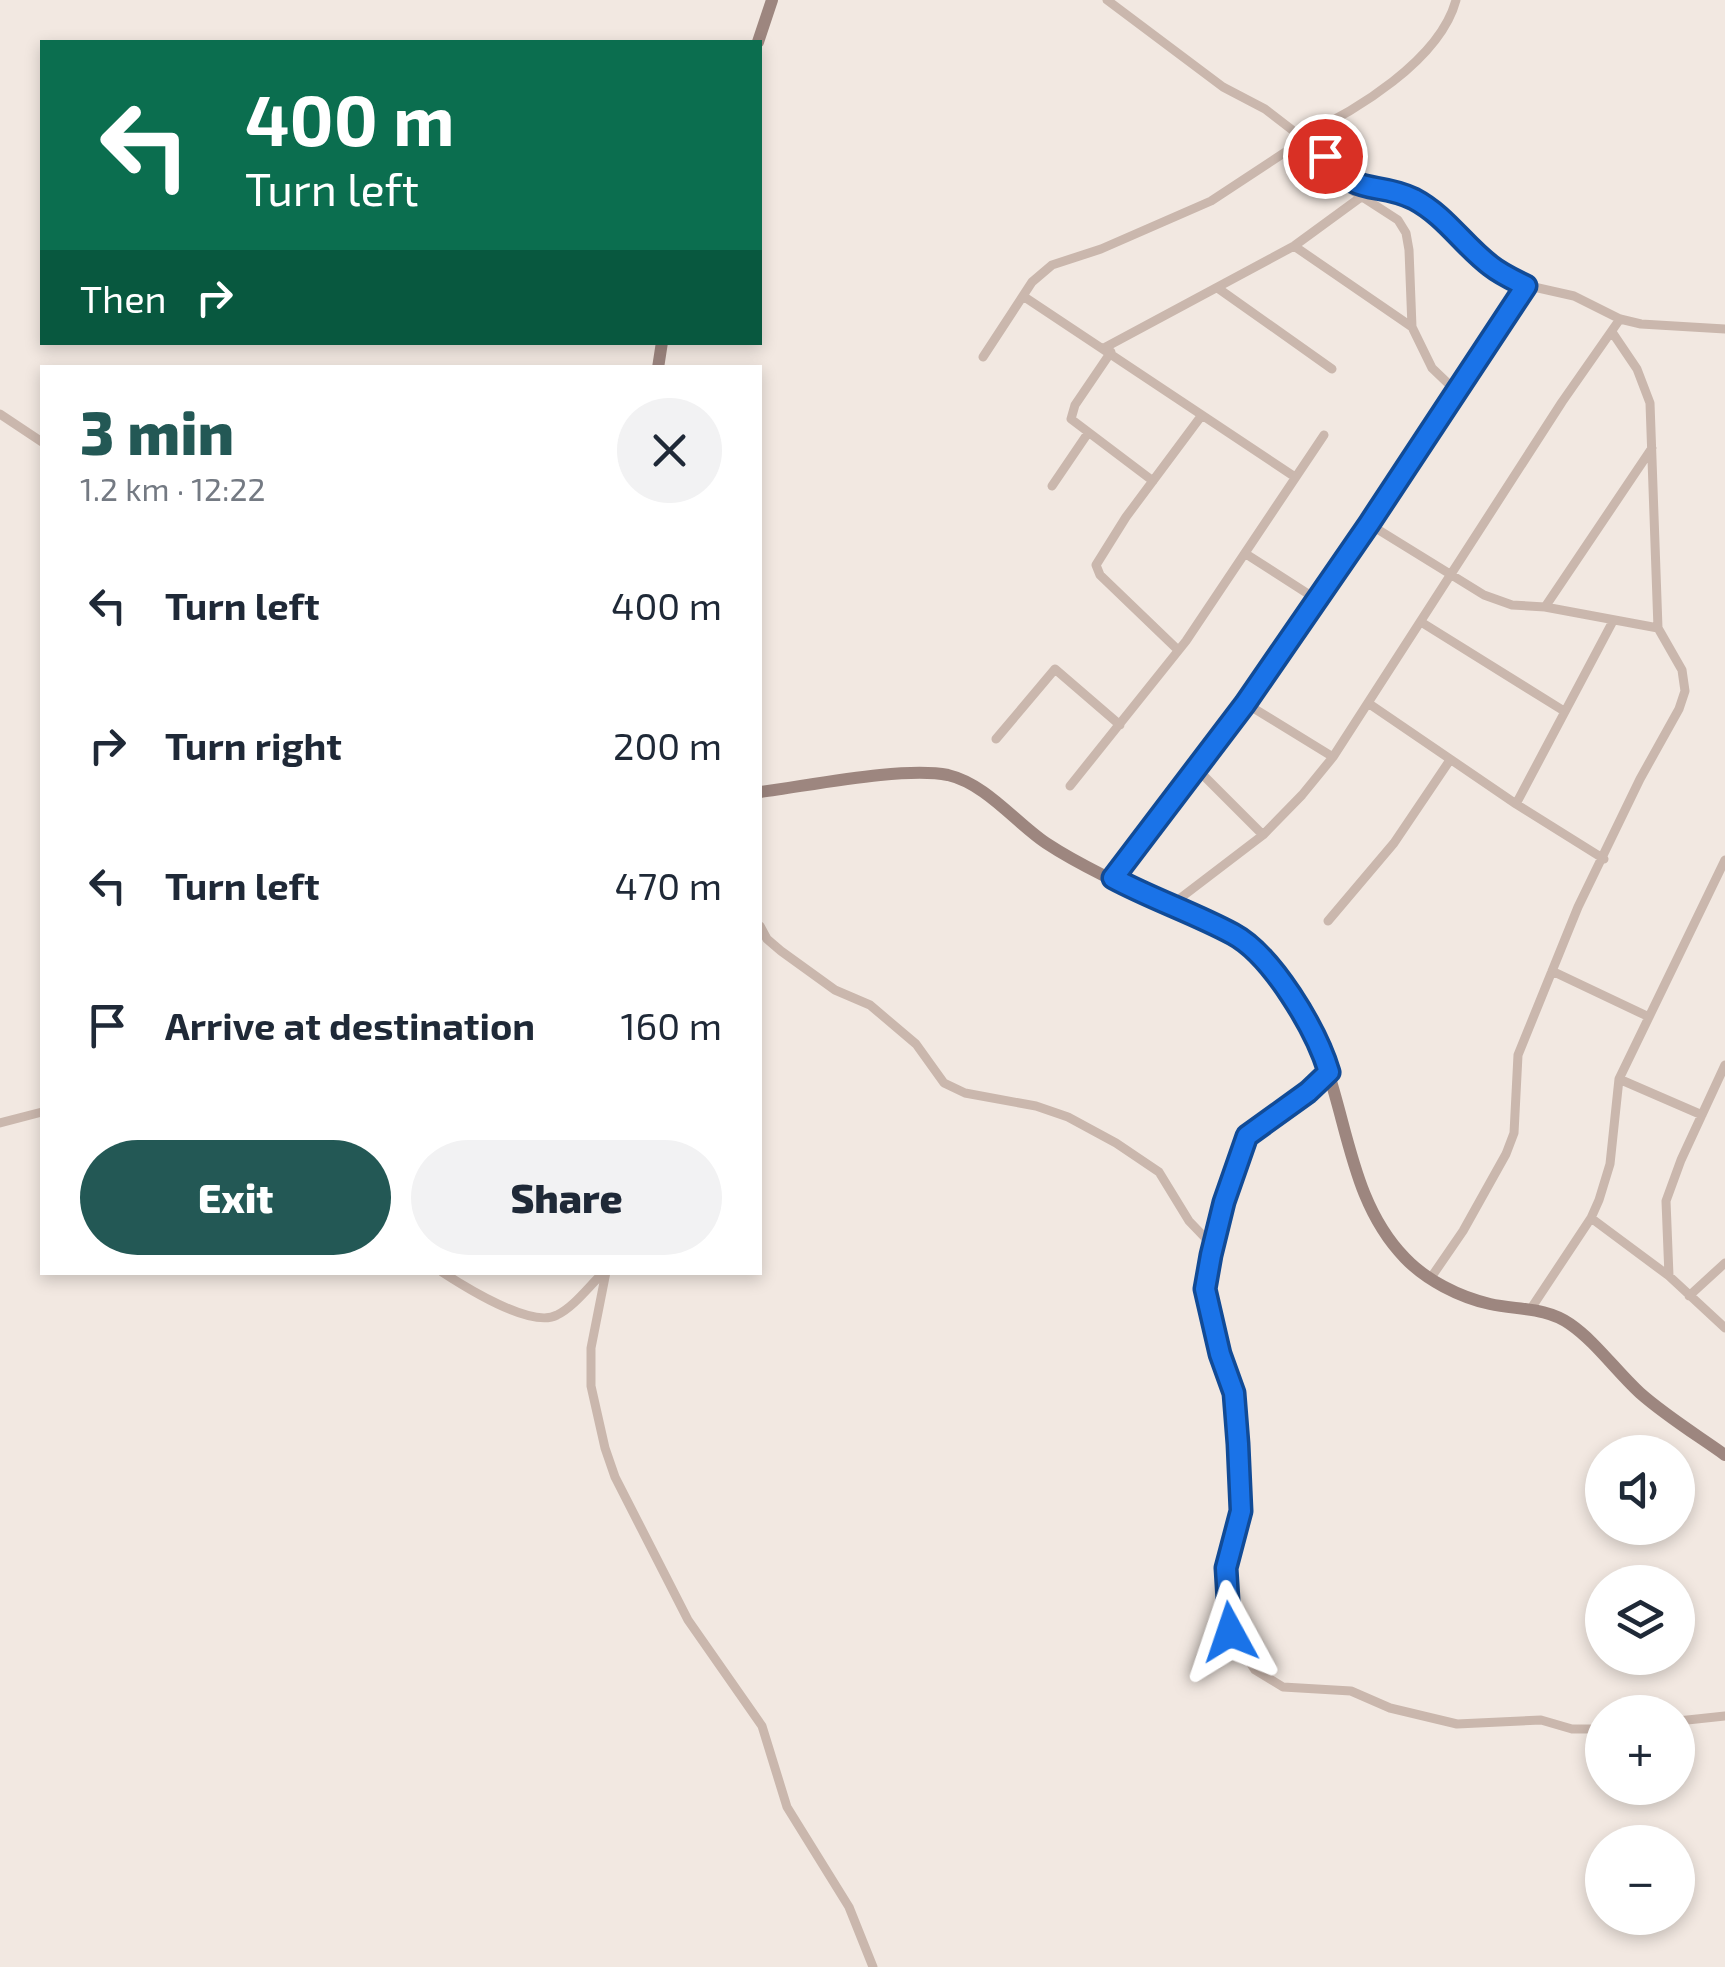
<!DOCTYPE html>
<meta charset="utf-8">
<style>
body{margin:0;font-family:"Exo 2",sans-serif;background:#f2f2f3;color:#1f2937;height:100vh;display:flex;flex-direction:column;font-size:38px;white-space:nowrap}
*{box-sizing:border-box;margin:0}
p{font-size:32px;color:#747a83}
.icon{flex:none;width:55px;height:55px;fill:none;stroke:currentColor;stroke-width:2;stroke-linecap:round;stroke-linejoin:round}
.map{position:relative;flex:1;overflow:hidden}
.panel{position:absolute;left:40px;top:365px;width:722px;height:910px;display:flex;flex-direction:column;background:#fff;border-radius:0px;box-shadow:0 5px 15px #0003}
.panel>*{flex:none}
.hud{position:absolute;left:40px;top:40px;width:722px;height:305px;border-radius:0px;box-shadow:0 5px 15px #0003;background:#0b6e4f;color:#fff;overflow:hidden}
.tools{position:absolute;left:1585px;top:1435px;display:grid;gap:20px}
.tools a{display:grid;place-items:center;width:110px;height:110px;border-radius:50%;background:#fff;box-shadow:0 5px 15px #0003;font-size:50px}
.pin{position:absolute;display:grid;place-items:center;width:85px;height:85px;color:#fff;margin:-42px;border:5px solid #fff;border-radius:50%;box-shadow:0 2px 10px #0007}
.me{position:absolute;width:110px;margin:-55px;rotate:355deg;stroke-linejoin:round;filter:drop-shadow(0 0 8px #0008)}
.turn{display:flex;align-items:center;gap:35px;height:210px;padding:0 40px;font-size:45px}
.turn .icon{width:130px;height:130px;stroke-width:2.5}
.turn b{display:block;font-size:70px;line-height:85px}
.then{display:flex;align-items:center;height:95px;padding:0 40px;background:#0003;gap:20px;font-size:38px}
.round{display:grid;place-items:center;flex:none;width:105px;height:105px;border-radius:52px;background:#f2f2f3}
.head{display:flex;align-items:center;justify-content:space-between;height:170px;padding:0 40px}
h1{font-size:60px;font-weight:800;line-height:75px;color:#235855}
.cta{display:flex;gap:20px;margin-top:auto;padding:20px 40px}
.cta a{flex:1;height:115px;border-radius:60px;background:#235855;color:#fff;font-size:40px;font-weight:800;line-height:115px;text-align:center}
.cta a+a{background:#f2f2f3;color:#1f2937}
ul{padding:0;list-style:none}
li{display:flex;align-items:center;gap:30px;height:140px;padding:0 40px}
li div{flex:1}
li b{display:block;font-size:38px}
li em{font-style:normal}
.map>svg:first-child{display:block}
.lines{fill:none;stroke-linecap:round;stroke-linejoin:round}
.street{stroke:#cab7ad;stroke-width:9}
.secondary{stroke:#9d867f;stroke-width:12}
.route-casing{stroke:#114b97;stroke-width:25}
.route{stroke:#1a73e8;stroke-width:18}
</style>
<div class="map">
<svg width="1725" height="1967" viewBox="0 0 1725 1967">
<rect width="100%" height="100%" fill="#f2e8e1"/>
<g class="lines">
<path class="street" d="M1107 0 1223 87 1265 109 1313 146 1353 184 1412 198 1440 216 1492 267 1513 279 1525 285 1574 296 1620 319 1641 324 1725 329
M1301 136C1355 112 1440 60 1456 0
M1294 246 1412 327
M1219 289 1332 369
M1023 296 1295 477
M1104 348 1294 246 1361 197
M1111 352 1075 405 1071 419 1153 481
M983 357 1032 282 1052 265 1101 249 1211 201 1290 149H1301L1333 178 1398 220 1406 233 1409 250 1412 327 1432 368 1456 391
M0 414 42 442
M1052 486 1088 433
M1369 524 1484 595 1512 605 1545 607 1658 628
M1246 554 1316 599
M1545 607 1652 448
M1421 622 1564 711
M1178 650 1100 575 1096 565 1126 517 1202 415
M1245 703 1333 757
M1368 703 1516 804 1604 859
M996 739 1055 669 1120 725
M1197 769 1263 835
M1070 786 1186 641 1324 435
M1516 804 1613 621
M1113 878C1260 687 1393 487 1525 285
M1170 906 1263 835 1302 795 1333 757 1562 402 1620 319
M1328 921 1394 843 1450 760
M760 926 767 939 781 951 835 990 870 1005 916 1044 944 1083 965 1093 1036 1106 1068 1117 1116 1143 1159 1172 1189 1221 1213 1246
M1552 971 1647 1016
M1329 1072 1308 1092 1247 1136 1223 1202 1211 1255 1205 1289 1220 1353 1234 1393 1238 1443 1241 1511 1227 1568 1230 1632 1255 1670 1283 1687 1351 1691 1390 1708 1457 1724 1541 1720 1572 1729H1602
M1619 1079 1702 1115
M0 1123 42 1112
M1591 1218 1669 1276 1725 1328
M442 1272C465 1287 532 1329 557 1315 574 1307 589 1286 604 1272
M606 1272 591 1348V1386L605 1448 615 1477 688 1620 762 1726 787 1807 849 1907 873 1967
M1669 1276 1666 1201 1681 1160 1725 1065
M1430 1279 1463 1231 1506 1154 1514 1133 1518 1055 1578 907 1640 779 1679 709 1685 691 1682 670 1658 628 1650 403 1637 369 1612 332
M1689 1296 1725 1263
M1530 1310 1591 1218 1599 1200 1610 1164 1619 1079 1725 860
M1678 1721 1725 1716"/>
<path class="secondary" d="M758 42 772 0
M658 368 662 342
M760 792C808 786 903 766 948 775 986 784 1015 822 1046 843 1087 870 1137 891 1181 911 1199 919 1220 925 1236 936 1264 954 1287 988 1304 1016 1349 1093 1341 1192 1405 1258 1426 1280 1459 1297 1490 1304 1517 1310 1546 1307 1570 1324 1596 1342 1616 1371 1640 1393 1666 1416 1697 1435 1725 1455"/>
</g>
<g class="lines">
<defs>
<path id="route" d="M1230 1632 1226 1568 1241 1511 1238 1444 1234 1393 1220 1354 1205 1289 1211 1255 1224 1202 1247 1136 1308 1092 1329 1072C1316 1029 1272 955 1233 934 1194 913 1152 899 1113 878L1245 704 1369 524 1526 286C1514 280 1501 274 1491 266 1463 245 1446 216 1414 199 1375 180 1358 199 1325 156"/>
</defs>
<use href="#route" class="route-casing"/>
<use href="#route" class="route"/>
</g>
</svg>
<div class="tools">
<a><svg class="icon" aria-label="sound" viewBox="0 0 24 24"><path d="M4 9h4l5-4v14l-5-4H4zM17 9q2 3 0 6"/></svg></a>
<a><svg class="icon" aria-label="layers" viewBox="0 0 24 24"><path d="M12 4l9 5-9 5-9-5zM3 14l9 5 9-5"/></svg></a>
<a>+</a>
<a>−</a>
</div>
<div class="pin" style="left:1325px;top:156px;background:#d93025"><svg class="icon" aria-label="arrive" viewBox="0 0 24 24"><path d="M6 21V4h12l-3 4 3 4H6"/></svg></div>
<svg class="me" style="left:1230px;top:1632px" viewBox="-20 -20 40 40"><path d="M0-17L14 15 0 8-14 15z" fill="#1a73e8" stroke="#fff" stroke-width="4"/></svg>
<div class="hud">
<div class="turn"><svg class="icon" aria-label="left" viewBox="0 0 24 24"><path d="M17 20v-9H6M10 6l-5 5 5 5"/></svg><div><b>400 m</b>Turn left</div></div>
<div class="then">Then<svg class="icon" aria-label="right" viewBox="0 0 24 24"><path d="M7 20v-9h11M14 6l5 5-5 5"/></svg></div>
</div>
<section class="panel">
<div class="head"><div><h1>3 min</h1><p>1.2 km · 12:22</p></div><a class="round"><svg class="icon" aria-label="close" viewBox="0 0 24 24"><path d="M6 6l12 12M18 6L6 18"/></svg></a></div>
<ul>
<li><svg class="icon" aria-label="left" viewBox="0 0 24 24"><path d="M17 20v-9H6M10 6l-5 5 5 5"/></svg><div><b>Turn left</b></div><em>400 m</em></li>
<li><svg class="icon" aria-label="right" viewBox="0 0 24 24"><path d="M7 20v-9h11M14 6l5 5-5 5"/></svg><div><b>Turn right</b></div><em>200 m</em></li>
<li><svg class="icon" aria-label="left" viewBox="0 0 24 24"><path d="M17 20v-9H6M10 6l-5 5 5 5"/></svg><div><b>Turn left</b></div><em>470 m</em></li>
<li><svg class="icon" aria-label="arrive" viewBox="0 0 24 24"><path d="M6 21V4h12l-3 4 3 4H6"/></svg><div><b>Arrive at destination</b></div><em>160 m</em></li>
</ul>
<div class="cta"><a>Exit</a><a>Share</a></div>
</section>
</div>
